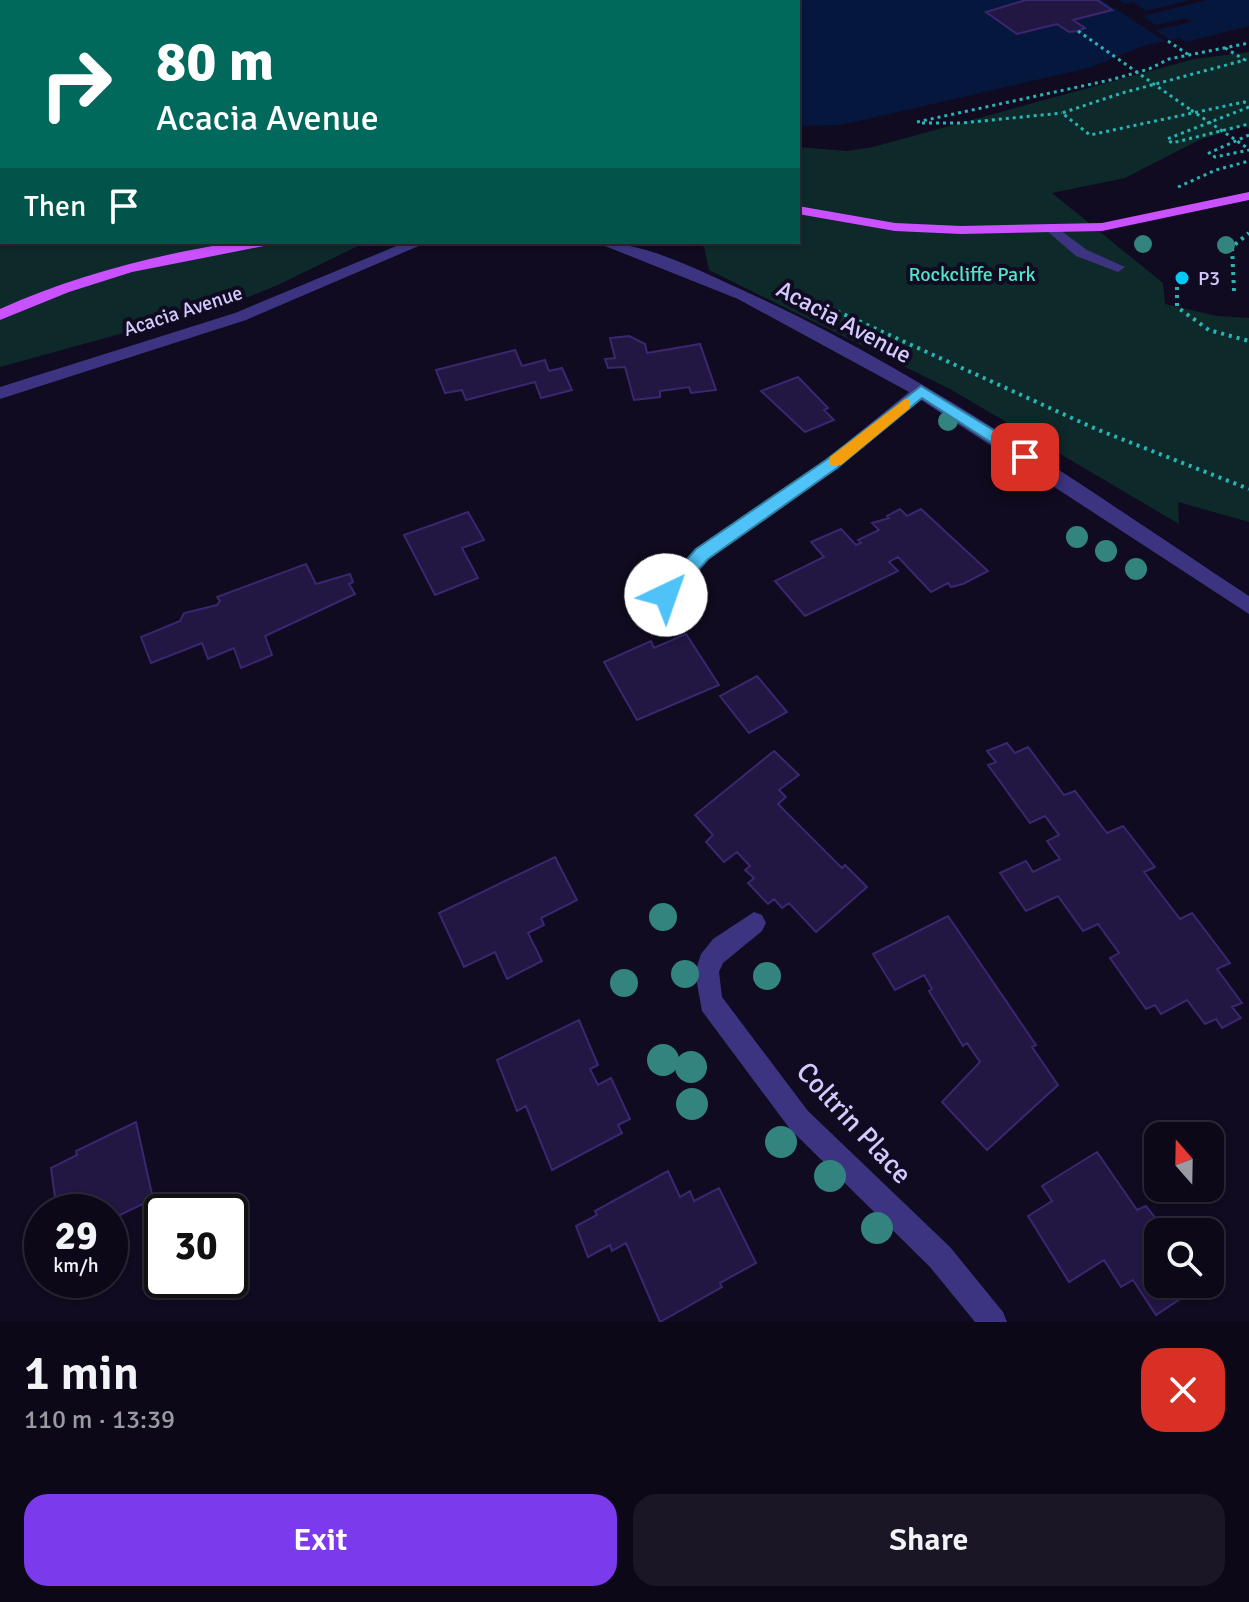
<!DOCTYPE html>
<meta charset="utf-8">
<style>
body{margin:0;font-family:Signika,sans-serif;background:#1a1625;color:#f1f3f6;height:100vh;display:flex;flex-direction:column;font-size:30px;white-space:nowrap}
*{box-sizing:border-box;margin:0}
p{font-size:26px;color:#9a9aa2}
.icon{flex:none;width:44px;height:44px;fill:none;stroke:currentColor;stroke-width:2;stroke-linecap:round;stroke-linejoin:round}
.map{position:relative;height:1322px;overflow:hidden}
.sheet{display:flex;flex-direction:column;background:#0c0818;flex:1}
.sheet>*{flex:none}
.top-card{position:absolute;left:0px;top:0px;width:800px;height:244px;box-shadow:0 2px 6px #0004,0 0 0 2px #2c2937;background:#00695c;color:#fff;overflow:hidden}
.needle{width:52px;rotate:340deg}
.buttons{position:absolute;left:1144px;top:1122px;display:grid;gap:16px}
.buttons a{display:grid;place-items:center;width:80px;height:80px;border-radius:16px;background:#0c0818;box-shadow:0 2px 6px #0004,0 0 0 2px #2c2937;font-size:40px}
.speed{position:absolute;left:24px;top:1194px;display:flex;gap:16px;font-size:40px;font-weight:700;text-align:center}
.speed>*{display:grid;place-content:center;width:104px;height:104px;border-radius:50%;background:#0c0818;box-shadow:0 2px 6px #0004,0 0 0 2px #2c2937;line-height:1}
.speed small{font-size:20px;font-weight:400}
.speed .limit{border:4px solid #111;border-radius:12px;background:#fff;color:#111}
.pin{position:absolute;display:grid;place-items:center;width:68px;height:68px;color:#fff;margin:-34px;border-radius:16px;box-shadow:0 4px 12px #0006}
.me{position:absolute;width:88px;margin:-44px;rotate:42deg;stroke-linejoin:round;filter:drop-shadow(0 0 6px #0008)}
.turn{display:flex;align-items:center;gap:28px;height:168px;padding:0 24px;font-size:36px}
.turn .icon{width:104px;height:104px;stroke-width:2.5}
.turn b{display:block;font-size:56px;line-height:68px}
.then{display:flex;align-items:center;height:76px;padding:0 24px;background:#0003;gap:16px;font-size:30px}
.round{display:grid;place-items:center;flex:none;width:84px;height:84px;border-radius:24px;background:#1a1625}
.head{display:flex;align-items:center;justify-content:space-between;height:136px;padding:0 24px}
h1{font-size:48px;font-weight:600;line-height:60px}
.action{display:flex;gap:16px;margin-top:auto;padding:16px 24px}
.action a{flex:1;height:92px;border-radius:24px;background:#7c3aed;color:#fff;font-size:32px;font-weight:600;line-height:92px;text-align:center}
.action a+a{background:#1a1625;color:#f1f3f6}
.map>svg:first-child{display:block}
.green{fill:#0e292a}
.water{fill:#06173e}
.pier{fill:#100b20}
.building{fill:#221642;stroke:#3a276f;stroke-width:2}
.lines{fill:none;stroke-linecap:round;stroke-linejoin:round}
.path-far1{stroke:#27b5b6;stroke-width:3;stroke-dasharray:3 4;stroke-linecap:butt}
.path{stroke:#27b5b6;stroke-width:4;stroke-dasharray:3 5;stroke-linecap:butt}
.minor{fill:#3c3481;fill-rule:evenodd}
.major{fill:#ca51ff;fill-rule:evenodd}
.path-bridge{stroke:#27b5b6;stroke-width:3;stroke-dasharray:3 4;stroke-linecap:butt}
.tree{fill:#33837e}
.route{fill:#4fc3f7;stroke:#337fa1;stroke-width:2}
.slow{fill:#f59e0b}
.poi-dot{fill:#00cbf5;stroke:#100b20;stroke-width:3}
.labels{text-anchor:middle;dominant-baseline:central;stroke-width:8;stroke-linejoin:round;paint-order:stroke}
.far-park-label{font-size:20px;fill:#50e5ca;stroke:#100b20}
.far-poi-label{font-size:20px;fill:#d4caff;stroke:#100b20;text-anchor:start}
.far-street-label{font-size:20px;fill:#d4caff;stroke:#100b20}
.street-label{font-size:24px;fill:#d4caff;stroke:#100b20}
.near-street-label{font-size:28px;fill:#d4caff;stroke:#100b20}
</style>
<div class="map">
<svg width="1249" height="1322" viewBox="0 0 1249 1322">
<rect width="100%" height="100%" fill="#100b20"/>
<path class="green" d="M1249 52V129L1245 126 1199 140 1125 178 1052 193 1163 283 1165 304 1217 316 1249 318V522L1178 502 1179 524 950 389 709 270 704 247 690 242H798V147L847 151 873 147 1194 59Z
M14 242H366L278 285 236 302 0 367V247Z"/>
<path class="water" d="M0 0H1249V26L1186 42 1180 38 1143 46 1092 67 885 115 840 125 798 126V2H2V242H6L0 245Z"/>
<path class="pier" d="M1102 0H1119L1125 4 1133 2 1146 11 1190 0H1207L1143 16 1156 25 1186 18 1191 22 1156 30 1170 40 1165 41Z"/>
<path class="building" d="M1026 0H1097L1112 10 1073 20 1085 28 1078 31 1069 32 1057 24 1017 34 986 12Z
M629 336 645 344 647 353 700 344 716 390 691 393 689 387 660 391V397L634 400 625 367 608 368 605 359 615 358 610 338Z
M515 350 522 366 545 360 549 371 562 368 572 390 541 398 535 382 466 400 462 390 445 393 436 370Z
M798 377 828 408 824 410 834 420 805 432 761 391Z
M900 509 907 516 921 509 988 571 963 584 951 587 948 583 931 592 898 557 889 562 898 571 805 616 775 581 824 557 811 542 841 529 856 545 861 543 858 540 879 530 872 523 889 518 887 516Z
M468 512 484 540 462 548 478 578 435 595 404 535Z
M306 564 316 584 350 574 353 582 349 584 355 594 265 636 272 655 241 668 234 648 208 659 202 643 151 663 141 637 180 621 184 613 217 605 220 601 217 597Z
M686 634 719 685 637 720 604 662 651 641 654 648Z
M757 676 787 712 749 733 720 696Z
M1007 743 1015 753 1028 747 1064 795 1075 791 1107 833 1123 826 1155 867 1144 872 1180 919 1192 913 1230 963 1217 969 1242 1003 1232 1007 1241 1018 1222 1028 1216 1019 1205 1024 1187 1000 1161 1014 1155 1005 1146 1009 1110 958 1119 953 1098 924 1083 931 1058 896 1026 911 1000 873 1026 861 1033 872 1060 859 1047 841 1059 835 1045 816 1030 823 988 765 996 762 987 751Z
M774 751 799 775 779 790 786 797 778 804 842 868 845 865 867 887 816 932 789 903 782 908 774 899 768 904 748 883 754 878 745 870 750 866 737 852 724 862 706 842 713 835 695 815Z
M555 857 577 900 541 918 544 925 528 933 542 961 507 979 495 952 464 967 439 913Z
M948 916 1036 1045 1032 1047 1058 1085 987 1150 942 1102 980 1062 967 1043 963 1046 929 991 932 989 924 975 895 990 873 954Z
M579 1020 598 1065 590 1069 598 1085 611 1078 630 1119 618 1125 622 1133 552 1170 526 1106 517 1111 497 1060Z
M136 1122 153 1199 110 1220V1212H88L86 1199 57 1212 51 1168 77 1155 76 1151Z
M1097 1152 1137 1210 1146 1206 1166 1232H1158V1284H1187L1192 1291 1156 1315 1133 1280 1121 1287 1104 1260 1069 1282 1028 1216 1052 1201 1042 1186Z
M668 1171 680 1197 690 1191 694 1201 719 1188 756 1263 720 1283 722 1287 660 1322 626 1243 612 1251 610 1245 588 1257 576 1226 597 1215 595 1211Z"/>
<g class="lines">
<path class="path-far1" d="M1168 41 1189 55
M1225 48 1245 60 1122 93 1062 113 1090 135 1244 102 1249 104
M1249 107 1167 139 1172 143 1249 124
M1191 110 1249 149
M917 122 1110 80 1149 69 1169 59 1249 43
M922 123H962L1062 113
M1249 135 1209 153 1215 157 1249 150
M1178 187 1216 170 1249 161"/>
<path class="path" d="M1177 279V307L1209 330 1249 341
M1234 291 1232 247 1249 233
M808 298 1096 429 1249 489"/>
<path class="minor" d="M1052 224 1087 250 1125 267 1118 272 1076 256 1047 231 1045 228Z
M406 242H428L246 320 0 399V387L235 313Z
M595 242C644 242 694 268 738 288 920 370 1083 487 1249 596V614L921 400 838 468 709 559 673 600H659L656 595 659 590 695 549 826 460 909 392 738 299Z
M754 912 762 915 766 923 762 931 723 963 719 972 722 997 808 1111 950 1247 1003 1312 1007 1322H975L930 1267 790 1129 702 1011 695 972 701 954 713 939Z"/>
<path class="major" d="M1249 192V200L1102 231 961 234 895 231 798 214V206L895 223 961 226 1102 223Z
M236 242H271L264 246 132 272 69 292 0 320V309C75 275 155 255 236 242Z"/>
<path class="path-bridge" d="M1078 31 1191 110"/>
</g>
<g class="tree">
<circle cx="1143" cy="244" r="9"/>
<circle cx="1226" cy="245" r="9"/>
<circle cx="948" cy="421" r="10"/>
<circle cx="1077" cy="537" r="11"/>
<circle cx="1106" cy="551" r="11"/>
<circle cx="1136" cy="569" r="11"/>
<circle cx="663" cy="917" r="14"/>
<circle cx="685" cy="974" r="14"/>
<circle cx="767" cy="976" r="14"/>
<circle cx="624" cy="983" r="14"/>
<circle cx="663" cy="1060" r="16"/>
<circle cx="691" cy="1067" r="16"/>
<circle cx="692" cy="1104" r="16"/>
<circle cx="781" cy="1142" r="16"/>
<circle cx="830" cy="1176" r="16"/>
<circle cx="877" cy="1228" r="16"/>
</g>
<path class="route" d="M921 386 1031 453V461H1020L922 398 837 468 708 559 672 599H660L657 595 660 590 696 549 826 460Z"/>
<path class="slow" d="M905 399 910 400V408L841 465H830V457Z"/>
<circle class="poi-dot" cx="1182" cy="278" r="8"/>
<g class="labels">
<g class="far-park-label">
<text x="972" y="274">Rockcliffe Park</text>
</g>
<g class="far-poi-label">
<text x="1198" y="278">P3</text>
</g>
<g class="far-street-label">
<text transform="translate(183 311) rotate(-18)">Acacia Avenue</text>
</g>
<g class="street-label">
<text transform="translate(844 322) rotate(28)">Acacia Avenue</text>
</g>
<g class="near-street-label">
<text transform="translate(854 1123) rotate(47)">Coltrin Place</text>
</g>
</g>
</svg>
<div class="buttons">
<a><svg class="needle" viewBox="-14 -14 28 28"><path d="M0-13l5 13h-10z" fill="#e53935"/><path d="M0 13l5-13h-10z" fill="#9a9aa2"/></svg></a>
<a><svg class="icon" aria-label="search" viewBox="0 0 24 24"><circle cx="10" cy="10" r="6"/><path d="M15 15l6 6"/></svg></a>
</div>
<div class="speed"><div>29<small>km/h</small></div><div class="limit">30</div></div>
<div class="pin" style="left:1025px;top:457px;background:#d93025"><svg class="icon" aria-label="arrive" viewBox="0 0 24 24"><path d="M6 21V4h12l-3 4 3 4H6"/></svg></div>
<svg class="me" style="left:666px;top:595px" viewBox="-20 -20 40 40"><circle r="19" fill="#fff"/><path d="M0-13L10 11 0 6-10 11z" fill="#4fc3f7"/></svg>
<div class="top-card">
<div class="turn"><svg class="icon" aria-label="right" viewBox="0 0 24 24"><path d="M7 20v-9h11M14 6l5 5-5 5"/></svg><div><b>80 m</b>Acacia Avenue</div></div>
<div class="then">Then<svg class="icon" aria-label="arrive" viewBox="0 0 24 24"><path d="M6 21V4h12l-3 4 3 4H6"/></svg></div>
</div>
</div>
<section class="sheet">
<div class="head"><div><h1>1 min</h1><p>110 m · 13:39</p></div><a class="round" style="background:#d93025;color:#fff"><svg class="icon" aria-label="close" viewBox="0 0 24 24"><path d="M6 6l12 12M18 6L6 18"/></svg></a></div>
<div class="action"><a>Exit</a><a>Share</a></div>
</section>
